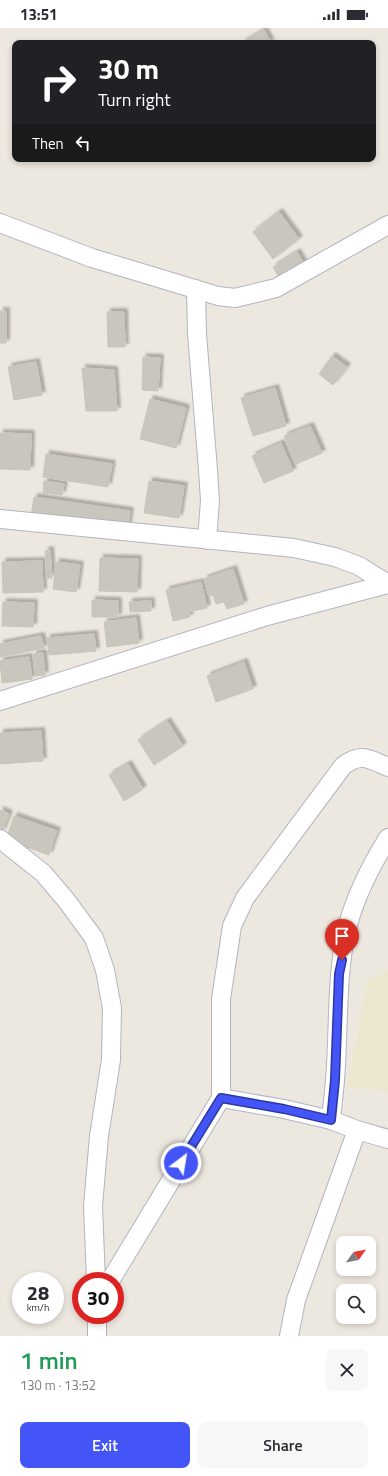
<!DOCTYPE html>
<meta charset="utf-8">
<style>
body{margin:0;font-family:"Titillium Web",sans-serif;background:#f7f7f7;color:#2b2b33;height:100vh;display:flex;flex-direction:column;font-size:15px;white-space:nowrap}
*{box-sizing:border-box;margin:0}
p{font-size:13px;color:#7c7c81}
.icon{flex:none;width:22px;height:22px;fill:none;stroke:currentColor;stroke-width:2;stroke-linecap:round;stroke-linejoin:round}
.map{position:relative;height:1308px;overflow:hidden}
.sheet{display:flex;flex-direction:column;background:#fff;flex:1}
.sheet>*{flex:none}
.top-card{position:absolute;left:12px;top:12px;width:364px;height:122px;border-radius:8px;box-shadow:0 2px 6px #0003;background:#202124;color:#fff;overflow:hidden}
.needle{width:26px;rotate:57deg}
.buttons{position:absolute;left:336px;top:1208px;display:grid;gap:8px}
.buttons a{display:grid;place-items:center;width:40px;height:40px;border-radius:8px;background:#fff;box-shadow:0 2px 6px #0003;font-size:20px}
.speed{position:absolute;left:12px;top:1244px;display:flex;gap:8px;font-size:20px;font-weight:700;text-align:center}
.speed>*{display:grid;place-content:center;width:52px;height:52px;border-radius:50%;background:#fff;box-shadow:0 2px 6px #0003;line-height:1}
.speed small{font-size:10px;font-weight:400}
.speed .limit{border:6px solid #d22;background:#fff;color:#111}
.pin{position:absolute;display:grid;place-items:center;width:34px;height:34px;color:#fff;margin:-41px -17px;border-radius:50% 50% 50% 0;rotate:-45deg;box-shadow:0 0 4px #0007}
.pin .icon{rotate:45deg}
.me{position:absolute;width:44px;margin:-22px;rotate:31deg;stroke-linejoin:round;filter:drop-shadow(0 0 3px #0008)}
.turn{display:flex;align-items:center;gap:14px;height:84px;padding:0 20px;font-size:18px}
.turn .icon{width:52px;height:52px;stroke-width:2.5}
.turn b{display:block;font-size:28px;line-height:34px}
.then{display:flex;align-items:center;height:38px;padding:0 20px;background:#0003;gap:8px;font-size:15px}
.round{display:grid;place-items:center;flex:none;width:42px;height:42px;border-radius:8px;background:#f7f7f7}
.headline{display:flex;align-items:center;justify-content:space-between;height:68px;padding:0 20px}
h1{font-size:24px;font-weight:600;line-height:30px;color:#1e9e55}
.cta{display:flex;gap:8px;margin-top:auto;padding:8px 20px}
.cta a{flex:1;height:46px;border-radius:8px;background:#4355f6;color:#fff;font-size:16px;font-weight:600;line-height:46px;text-align:center}
.cta a+a{background:#f7f7f7;color:#2b2b33}
.status{display:flex;justify-content:space-between;align-items:center;height:28px;padding:0 20px;background:#fff;direction:ltr}
.status svg{height:11px;fill:currentColor}
.map>svg:first-child{display:block}
.education{fill:#eee7cf}
.building{fill:#c9c6bd;stroke:#c9c5b8;filter:url(#shadow)}
.lines{fill:none;stroke-linecap:round;stroke-linejoin:round}
.street-casing{stroke:#b2b4bf;stroke-width:20}
.street{stroke:#fff;stroke-width:18}
.route-casing{stroke:#2c37a0;stroke-width:10}
.route{stroke:#4355f6;stroke-width:7}
</style>
<div class="status"><b>13:51</b><svg viewBox="0 0 49 12"><path d="M0 12V9h3v3zM5 12V6h3v6zM10 12V3h3v9zM15 12V0h3v12zM26 1h20v11H26zM47 4h2v5h-2z"/></svg></div>
<div class="map">
<svg width="388" height="1308" viewBox="0 0 388 1308">
<defs>
<filter id="shadow"><feDropShadow dx="3.5" dy="-3.5" stdDeviation="1" flood-color="#0004"/></filter>
</defs>
<rect width="100%" height="100%" fill="#ede8df"/>
<path class="education" d="M388 942V1064L347 1059 367 954Z"/>
<path class="building" d="M264 2 271 15H242Z
M279 184 299 211 273 231 253 204Z
M297 224 306 240 282 254 273 239Z
M0 283H6V315H0Z
M107 284H124L125 319H108Z
M332 328 347 339 333 357 319 346Z
M143 329 160 330 158 363 142 362Z
M36 334 42 367 14 372 8 339Z
M82 340 114 342 117 383H86Z
M275 360 286 398 253 408 241 370Z
M150 371 186 380 176 420 140 411Z
M310 398 322 425 296 436 284 408Z
M0 405 31 406 30 442 0 441Z
M281 415 293 443 264 455 252 428Z
M46 426 112 436 108 459 43 449Z
M44 453 64 456 62 467 43 465Z
M149 453 184 458 179 490 144 485Z
M34 469 130 483 127 504 31 489Z
M50 522 52 550H47L45 523Z
M100 530 138 531 137 564 99 563Z
M42 533 43 564 3 565 2 534Z
M56 534 80 537 76 564 53 561Z
M233 541 244 576 227 581 224 574 216 576 213 567 209 568 204 551Z
M201 554 207 580 188 584 190 589 173 593 166 562Z
M92 572 118 573V589H92Z
M151 573V583L130 584 129 574Z
M3 574 34 575 33 599 2 598Z
M136 590 139 615 107 619 104 594Z
M94 606 96 623 49 627 47 610Z
M41 608 44 620 0 629V616Z
M43 625 45 647 35 648 33 626Z
M29 629 32 651 2 655 0 633Z
M244 634 253 661 216 674 207 648Z
M167 693 183 718 154 737 138 712Z
M41 703 43 733 0 736V705Z
M128 736 143 761 124 773 109 747Z
M0 782 9 786 2 804 0 803Z
M14 788 57 803 49 827 6 812Z"/>
<g class="lines">
<defs>
<path id="street" d="M0 195 92 230 218 268 235 270 276 260 388 197
M196 261 197 306 208 442 210 473 207 512
M0 491 294 520 335 529 359 538 388 556
M0 673 267 588 388 556
M0 811 43 845 66 872 94 910 105 942 112 980 111 1032 99 1108 93 1178 96 1253
M221 1070V971L232 898 245 870 343 738C361 724 369 731 388 739
M331 1092C332 1079 334 1066 335 1052 339 1003 336 953 346 904 354 871 370 839 388 810
M110 1253 221 1070 284 1081 331 1092 357 1102 388 1111
M97 1287V1308
M289 1308 296 1272 357 1102"/>
</defs>
<use href="#street" class="street-casing"/>
<use href="#street" class="street"/>
</g>
<g class="lines">
<defs>
<path id="route" d="M181 1135 221 1070 284 1081 331 1092 335 1052 339 946 342 932"/>
</defs>
<use href="#route" class="route-casing"/>
<use href="#route" class="route"/>
</g>
</svg>
<div class="buttons">
<a><svg class="needle" viewBox="-14 -14 28 28"><path d="M0-13l5 13h-10z" fill="#e53935"/><path d="M0 13l5-13h-10z" fill="#7c7c81"/></svg></a>
<a><svg class="icon" aria-label="search" viewBox="0 0 24 24"><circle cx="10" cy="10" r="6"/><path d="M15 15l6 6"/></svg></a>
</div>
<div class="speed"><div>28<small>km/h</small></div><div class="limit">30</div></div>
<div class="pin" style="left:342px;top:932px;background:#d93025"><svg class="icon" aria-label="arrive" viewBox="0 0 24 24"><path d="M6 21V4h12l-3 4 3 4H6"/></svg></div>
<svg class="me" style="left:181px;top:1135px" viewBox="-20 -20 40 40"><circle r="17" fill="#4355f6" stroke="#fff" stroke-width="3"/><path d="M0-11L8 9 0 5-8 9z" fill="#fff"/></svg>
<div class="top-card">
<div class="turn"><svg class="icon" aria-label="right" viewBox="0 0 24 24"><path d="M7 20v-9h11M14 6l5 5-5 5"/></svg><div><b>30 m</b>Turn right</div></div>
<div class="then">Then<svg class="icon" aria-label="left" viewBox="0 0 24 24"><path d="M17 20v-9H6M10 6l-5 5 5 5"/></svg></div>
</div>
</div>
<section class="sheet">
<div class="headline"><div><h1>1 min</h1><p>130 m · 13:52</p></div><a class="round"><svg class="icon" aria-label="close" viewBox="0 0 24 24"><path d="M6 6l12 12M18 6L6 18"/></svg></a></div>
<div class="cta"><a>Exit</a><a>Share</a></div>
</section>
